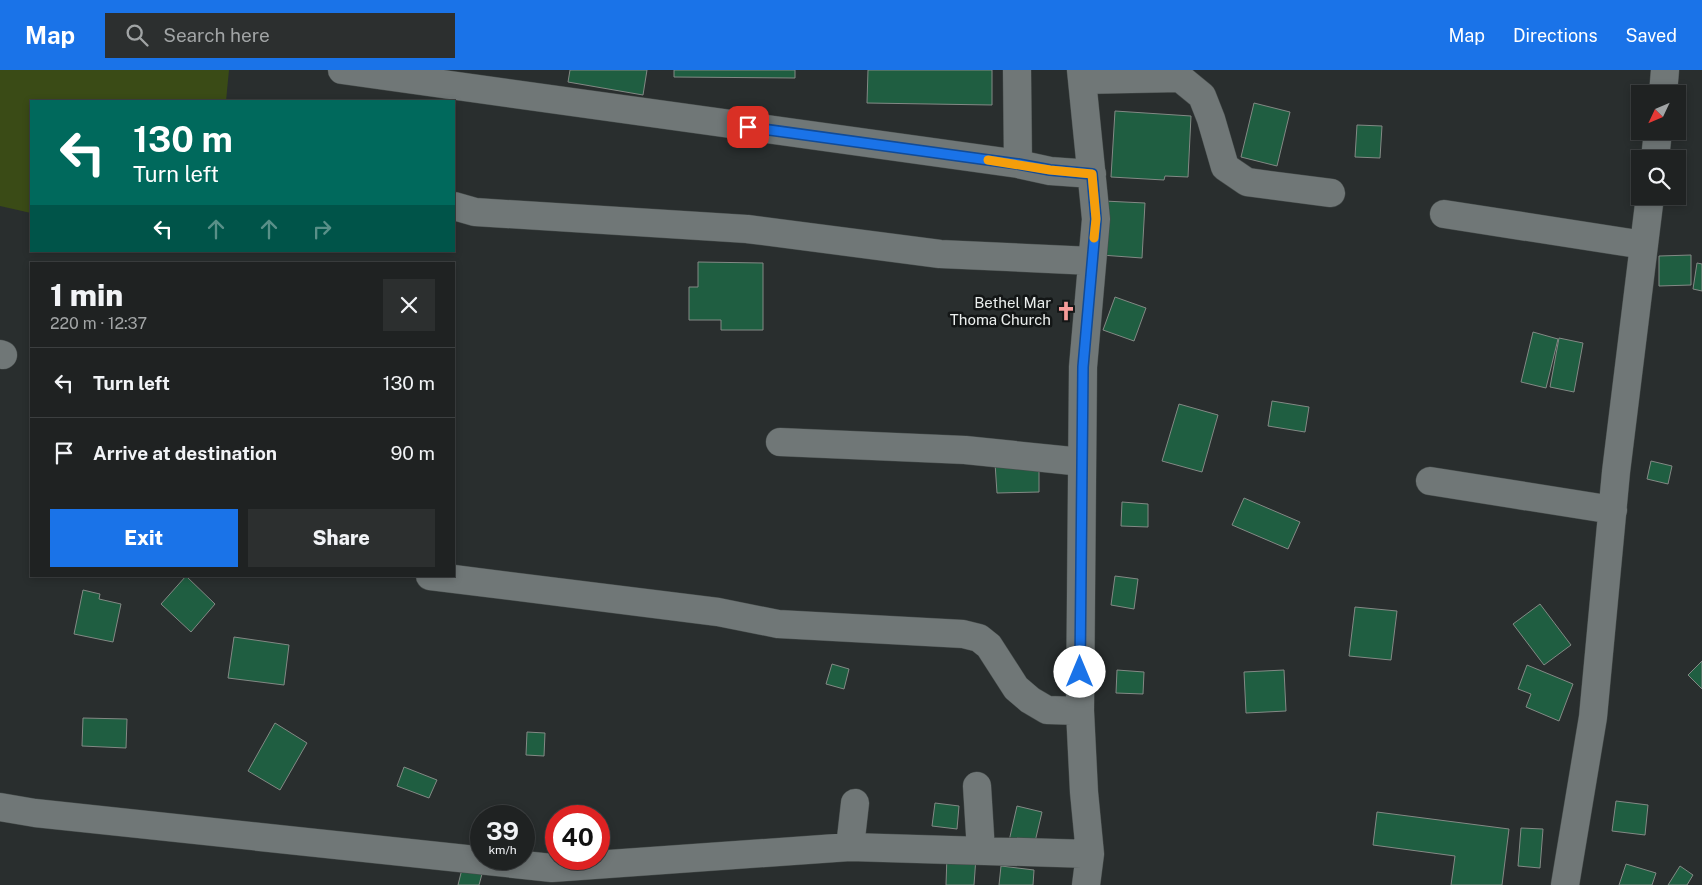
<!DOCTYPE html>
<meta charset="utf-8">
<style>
body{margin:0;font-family:"Public Sans",sans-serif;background:#2c2f2f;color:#f1f3f6;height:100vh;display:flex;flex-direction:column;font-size:19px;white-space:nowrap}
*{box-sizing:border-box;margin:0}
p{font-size:16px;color:#a1a4a5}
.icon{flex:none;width:28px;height:28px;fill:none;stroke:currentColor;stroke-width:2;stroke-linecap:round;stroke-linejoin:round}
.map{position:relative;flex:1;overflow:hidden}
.sheet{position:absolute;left:30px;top:192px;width:425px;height:315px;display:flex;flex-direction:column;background:#1f2222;border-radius:0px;box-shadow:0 2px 8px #0003,0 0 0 1px #3c3f40}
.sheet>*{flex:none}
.hud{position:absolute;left:30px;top:30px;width:425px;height:152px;border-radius:0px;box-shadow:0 2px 8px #0003,0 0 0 1px #3c3f40;background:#00695c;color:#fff;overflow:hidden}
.needle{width:32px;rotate:226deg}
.buttons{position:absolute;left:1631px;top:15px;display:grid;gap:10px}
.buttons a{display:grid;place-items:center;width:55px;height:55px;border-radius:0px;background:#1f2222;box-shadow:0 2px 8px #0003,0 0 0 1px #3c3f40;font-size:25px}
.speed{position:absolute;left:470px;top:735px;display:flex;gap:10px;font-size:25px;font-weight:700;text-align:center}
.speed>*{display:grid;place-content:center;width:65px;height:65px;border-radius:50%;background:#1f2222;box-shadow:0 2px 8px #0003,0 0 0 1px #3c3f40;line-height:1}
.speed small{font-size:12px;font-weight:400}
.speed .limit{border:8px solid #d22;background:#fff;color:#111}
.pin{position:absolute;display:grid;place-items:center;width:42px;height:42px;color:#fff;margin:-21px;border-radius:10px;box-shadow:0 2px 8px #0006}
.me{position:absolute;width:55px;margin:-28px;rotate:0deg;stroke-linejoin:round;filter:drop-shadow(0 0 4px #0008)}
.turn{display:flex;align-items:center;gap:18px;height:105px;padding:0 20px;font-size:22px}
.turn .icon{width:65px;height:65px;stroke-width:2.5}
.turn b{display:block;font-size:35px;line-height:42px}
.lanes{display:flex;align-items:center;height:48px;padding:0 20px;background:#0003;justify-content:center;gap:25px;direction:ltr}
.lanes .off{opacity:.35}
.round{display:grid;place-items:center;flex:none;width:52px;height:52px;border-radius:0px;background:#2c2f2f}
.head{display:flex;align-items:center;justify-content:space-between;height:85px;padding:0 20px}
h1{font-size:30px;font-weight:800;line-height:38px}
.primary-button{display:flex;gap:10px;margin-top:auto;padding:10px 20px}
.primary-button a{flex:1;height:58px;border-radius:0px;background:#1a73e8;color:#fff;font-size:20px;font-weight:800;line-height:58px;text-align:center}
.primary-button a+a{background:#2c2f2f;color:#f1f3f6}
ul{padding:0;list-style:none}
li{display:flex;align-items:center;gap:15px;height:70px;padding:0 20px;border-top:1px solid #3c3f40}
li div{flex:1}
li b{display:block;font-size:19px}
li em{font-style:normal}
header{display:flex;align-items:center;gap:30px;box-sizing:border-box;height:70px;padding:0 25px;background:#1a73e8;color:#fff}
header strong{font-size:24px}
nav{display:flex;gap:28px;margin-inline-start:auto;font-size:18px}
.search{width:350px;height:45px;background:#2c2f2f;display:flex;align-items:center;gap:12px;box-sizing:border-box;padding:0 18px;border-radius:0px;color:#a1a4a5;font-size:19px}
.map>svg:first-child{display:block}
.green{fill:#3a4b16}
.building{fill:#1f5e41;stroke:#838985}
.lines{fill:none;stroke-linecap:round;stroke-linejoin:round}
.minor-casing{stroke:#454b4a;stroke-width:29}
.minor{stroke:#707777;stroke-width:28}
.route-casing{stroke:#114b97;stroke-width:12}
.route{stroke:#1a73e8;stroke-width:9}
.slow{stroke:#f59e0b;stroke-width:9}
.labels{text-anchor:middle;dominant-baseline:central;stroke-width:5;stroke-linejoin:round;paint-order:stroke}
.poi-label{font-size:15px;fill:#ebefee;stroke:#131616;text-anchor:end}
</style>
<header>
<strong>Map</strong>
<div class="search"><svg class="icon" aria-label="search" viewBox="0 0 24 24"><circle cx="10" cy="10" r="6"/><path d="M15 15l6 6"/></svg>Search here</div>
<nav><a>Map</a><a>Directions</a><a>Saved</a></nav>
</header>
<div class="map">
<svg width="1702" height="815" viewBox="0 0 1702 815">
<rect width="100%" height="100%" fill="#292e2e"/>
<path class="green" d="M0 0H229L226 31H31V143L0 136Z"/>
<path class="building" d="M570 0H647L643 25 568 12Z
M674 0H795V8L674 7Z
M868 0H992V35L867 33Z
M1254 33 1290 42 1277 96 1241 87Z
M1115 41 1191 46 1188 107 1165 106 1164 110 1111 107Z
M1678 50H1684L1683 70 1664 68V61H1678Z
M1357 55 1382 56 1380 88 1355 87Z
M1104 131 1145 133 1142 188 1101 185Z
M1691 185V215L1659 216V186Z
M698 192 763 193V260H721V250H689V217H698Z
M1697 193 1702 194V221L1693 219Z
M1115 227 1146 238 1134 271 1103 260Z
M1533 262 1558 269 1546 318 1521 312Z
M1559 268 1583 273 1574 322 1550 317Z
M1272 331 1309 337 1305 362 1268 356Z
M1179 334 1218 345 1202 402 1162 391Z
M1651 391 1672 396 1668 414 1647 409Z
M1039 392V422L997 423 995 393Z
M1244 428 1300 452 1288 479 1232 455Z
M1122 432 1148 434V457L1121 456Z
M186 506 215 534 191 562 161 534Z
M1115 506 1138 509 1134 539 1111 535Z
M83 520 100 524 99 529 121 534 113 572 74 564Z
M1540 534 1571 575 1544 595 1513 554Z
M1355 537 1397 541 1391 590 1349 586Z
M234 567 289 575 284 615 228 608Z
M1702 591V619L1688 605Z
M832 594 849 599 844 619 826 614Z
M1527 595 1573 614 1559 651 1526 637 1531 624 1518 619Z
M1117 600 1144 602 1143 624 1116 623Z
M1284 600 1286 641 1246 643 1244 602Z
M83 648 127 649 126 678 82 676Z
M275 653 307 673 280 720 248 701Z
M527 662 545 663 544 686 526 685Z
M404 697 437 710 429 728 397 716Z
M1616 731 1648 735 1645 765 1612 761Z
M935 733 959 736 957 759 932 756Z
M1017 736 1042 742 1034 776 1009 771Z
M1377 742 1509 759 1502 815H1451L1455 786 1373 775Z
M1521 758 1543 759 1540 798 1518 796Z
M947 785 976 787 974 815H946Z
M1626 794 1656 803 1652 815H1619Z
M1001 796 1034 800 1033 815H999Z
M1680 796 1693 805 1687 815H1668Z
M462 799 482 804 479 815H458Z"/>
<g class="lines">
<defs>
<path id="minor" d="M342 0 1018 94 1050 101 1092 104
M1017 0 1018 94
M1081 0 1096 149 1083 297 1080 641 1084 722 1090 784 1086 815
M1082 10 1180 8 1202 26 1211 49 1225 97 1247 112 1331 123
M1663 24 1665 0
M1655 89 1658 61
M454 136 475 142 747 159 940 184 1092 191
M1444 144 1644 175
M0 284 3 285
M780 372 965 380 1082 392
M1430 411 1613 440
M430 506 718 542 778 554 963 564 979 568 989 576 1016 618 1030 630 1047 640 1080 641
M977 716 981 781
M0 737 35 743 552 798 850 777 1090 784
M850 777 855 733
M1565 815 1593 647 1616 402 1650 126"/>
</defs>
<use href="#minor" class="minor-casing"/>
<use href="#minor" class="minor"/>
</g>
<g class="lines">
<defs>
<path id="route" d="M748 57 1018 94 1050 100 1092 104 1096 149 1083 297 1080 602"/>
</defs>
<use href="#route" class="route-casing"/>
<use href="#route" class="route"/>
<path class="slow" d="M988 90 1050 100 1092 104 1096 149 1094 168"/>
</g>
<defs>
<symbol id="church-bare" viewBox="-9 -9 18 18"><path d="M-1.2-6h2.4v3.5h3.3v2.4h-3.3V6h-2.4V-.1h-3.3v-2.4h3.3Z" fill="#f59b99" stroke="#131616" stroke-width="2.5" paint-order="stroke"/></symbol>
</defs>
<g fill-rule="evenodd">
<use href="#church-bare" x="1052" y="227" width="28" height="28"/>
</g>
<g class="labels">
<g class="poi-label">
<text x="1051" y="232">Bethel Mar<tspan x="1051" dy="17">Thoma Church</tspan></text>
</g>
</g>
</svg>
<div class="buttons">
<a><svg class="needle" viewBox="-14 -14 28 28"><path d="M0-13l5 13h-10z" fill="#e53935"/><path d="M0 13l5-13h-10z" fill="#a1a4a5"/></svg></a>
<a><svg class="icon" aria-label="search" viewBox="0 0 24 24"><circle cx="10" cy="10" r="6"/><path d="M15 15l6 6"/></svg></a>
</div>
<div class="speed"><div>39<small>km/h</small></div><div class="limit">40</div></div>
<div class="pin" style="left:748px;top:57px;background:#d93025"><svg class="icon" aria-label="arrive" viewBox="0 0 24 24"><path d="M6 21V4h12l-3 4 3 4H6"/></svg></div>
<svg class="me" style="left:1080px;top:602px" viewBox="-20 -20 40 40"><circle r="19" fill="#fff"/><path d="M0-13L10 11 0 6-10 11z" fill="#1a73e8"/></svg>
<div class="hud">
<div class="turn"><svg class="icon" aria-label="left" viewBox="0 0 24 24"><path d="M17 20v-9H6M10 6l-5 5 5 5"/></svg><div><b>130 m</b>Turn left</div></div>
<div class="lanes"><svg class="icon" aria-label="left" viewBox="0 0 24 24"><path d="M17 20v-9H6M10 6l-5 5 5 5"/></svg><svg class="icon off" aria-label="ahead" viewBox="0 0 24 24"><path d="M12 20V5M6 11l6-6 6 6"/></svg><svg class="icon off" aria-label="ahead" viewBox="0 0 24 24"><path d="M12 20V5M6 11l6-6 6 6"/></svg><svg class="icon off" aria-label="right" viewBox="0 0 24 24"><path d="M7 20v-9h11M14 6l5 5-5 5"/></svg></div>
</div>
<section class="sheet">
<div class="head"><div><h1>1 min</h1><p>220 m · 12:37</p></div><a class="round"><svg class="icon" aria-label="close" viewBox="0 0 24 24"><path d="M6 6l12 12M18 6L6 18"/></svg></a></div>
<ul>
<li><svg class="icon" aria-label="left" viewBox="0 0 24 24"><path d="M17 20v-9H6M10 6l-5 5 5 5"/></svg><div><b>Turn left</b></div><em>130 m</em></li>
<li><svg class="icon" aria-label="arrive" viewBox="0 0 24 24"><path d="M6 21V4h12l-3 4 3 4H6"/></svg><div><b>Arrive at destination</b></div><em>90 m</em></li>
</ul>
<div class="primary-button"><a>Exit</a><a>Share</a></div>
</section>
</div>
